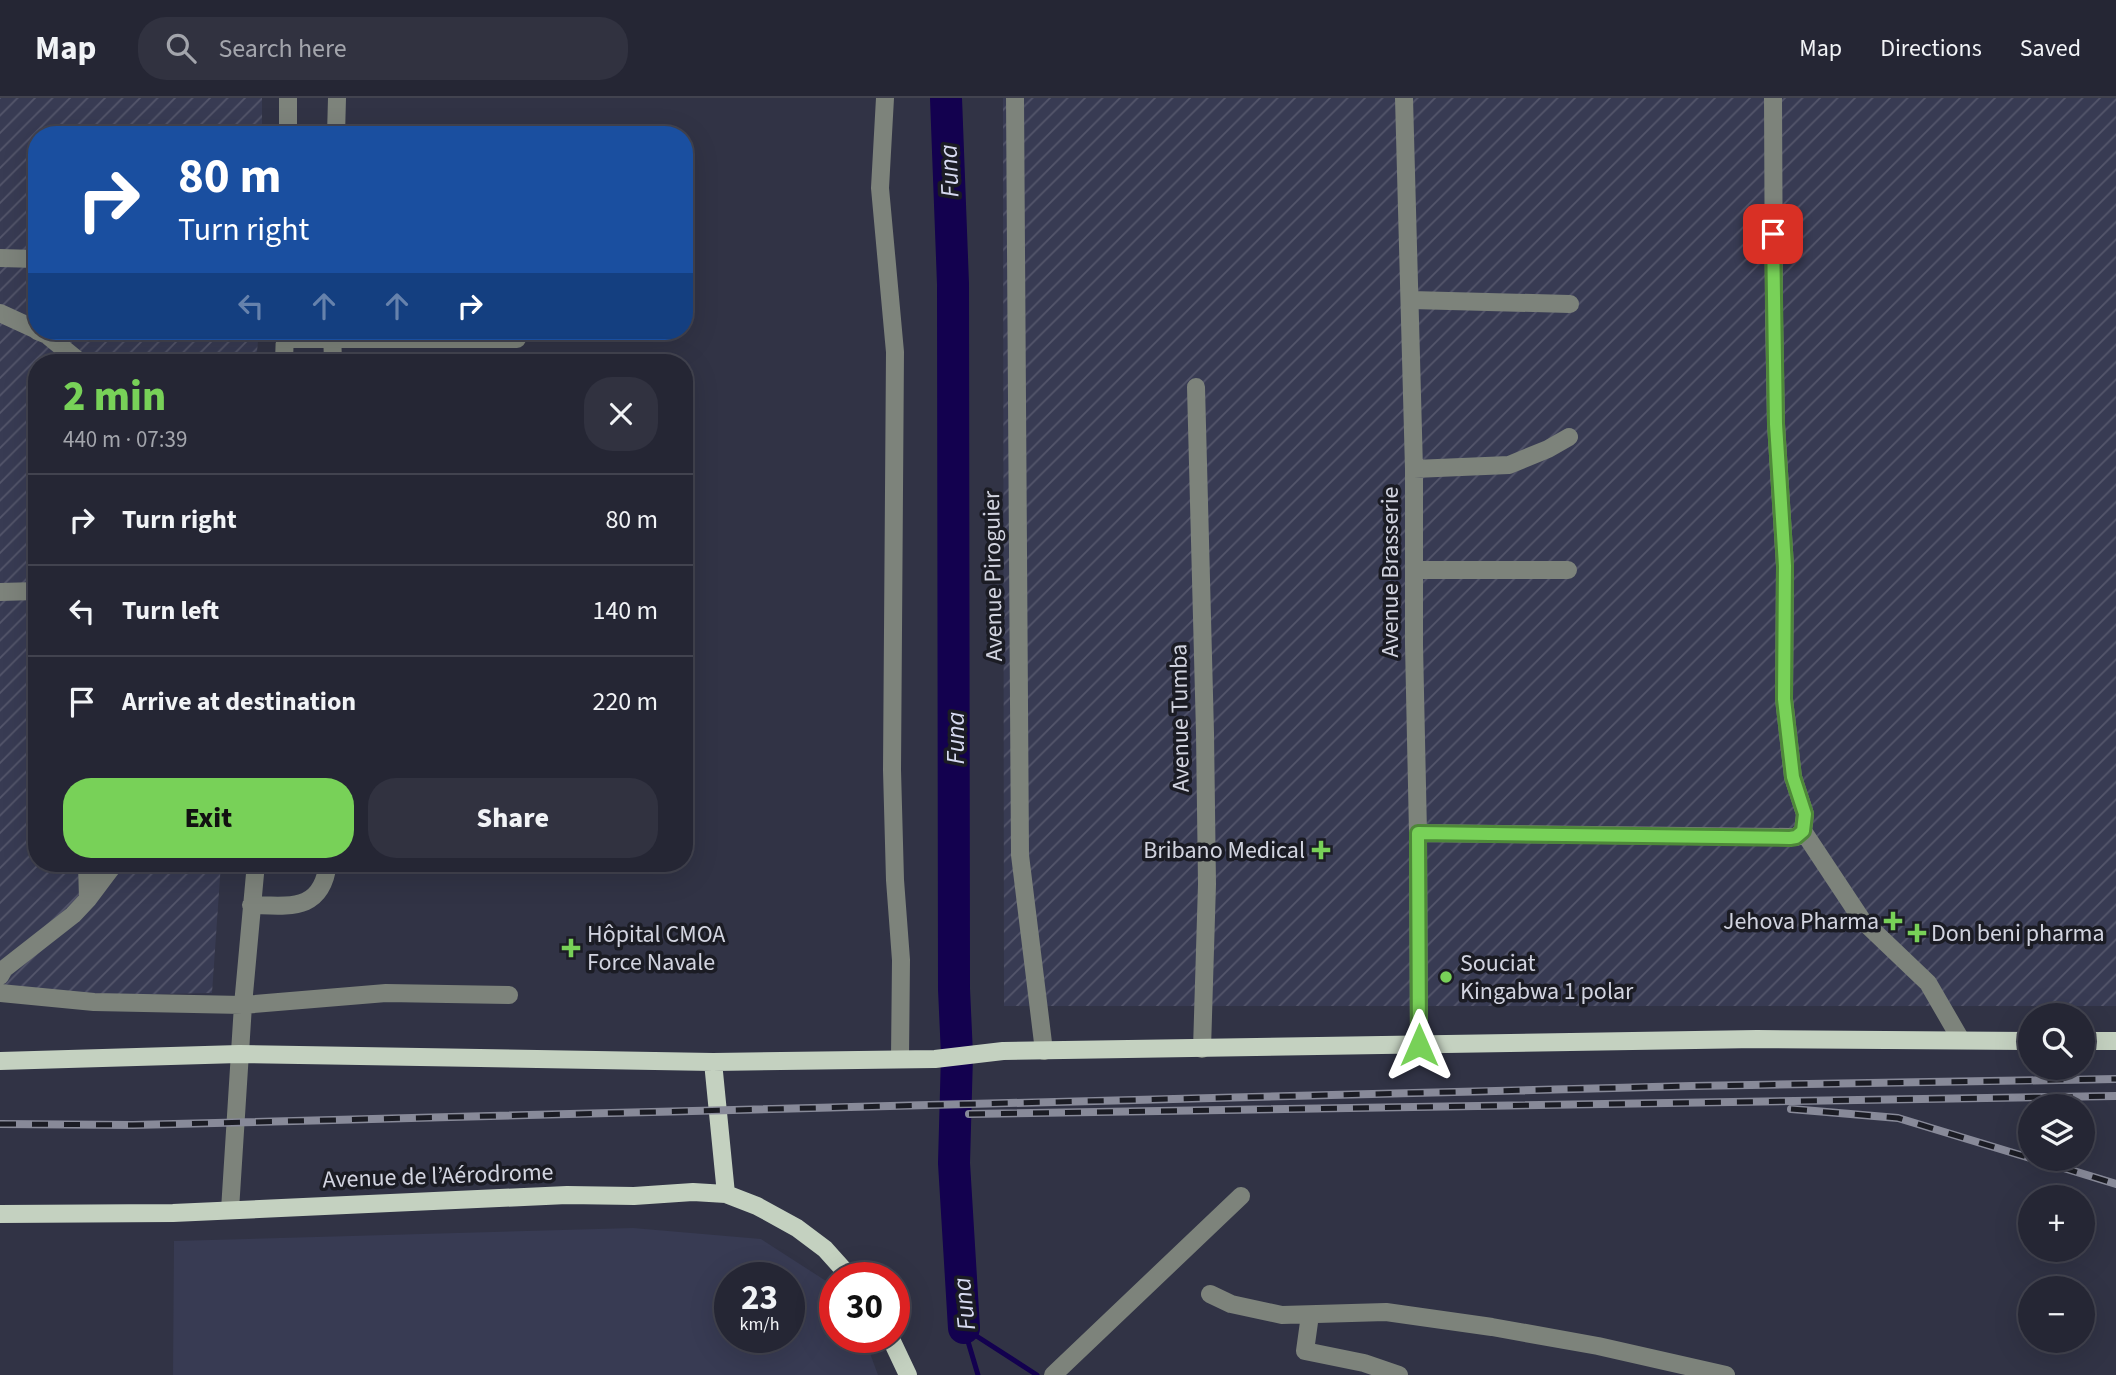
<!DOCTYPE html>
<meta charset="utf-8">
<style>
body{margin:0;font-family:"Source Sans 3",sans-serif;background:#313240;color:#f1f3f6;height:100vh;display:flex;flex-direction:column;font-size:26px;white-space:nowrap}
*{box-sizing:border-box;margin:0}
p{font-size:23px;color:#a3a5ac}
.icon{flex:none;width:38px;height:38px;fill:none;stroke:currentColor;stroke-width:2;stroke-linecap:round;stroke-linejoin:round}
.map{position:relative;flex:1;overflow:hidden}
.panel{position:absolute;left:28px;top:256px;width:665px;height:518px;display:flex;flex-direction:column;background:#252634;border-radius:28px;box-shadow:0 7px 28px #0002,0 0 0 2px #42434f}
.panel>*{flex:none}
.banner{position:absolute;left:28px;top:28px;width:665px;height:214px;border-radius:28px;box-shadow:0 7px 28px #0002,0 0 0 2px #42434f;background:#1a4fa0;color:#fff;overflow:hidden}
.buttons{position:absolute;left:2018px;top:905px;display:grid;gap:14px}
.buttons a{display:grid;place-items:center;width:77px;height:77px;border-radius:50%;background:#252634;box-shadow:0 7px 28px #0002,0 0 0 2px #42434f;font-size:35px}
.speed{position:absolute;left:714px;top:1164px;display:flex;gap:14px;font-size:35px;font-weight:700;text-align:center}
.speed>*{display:grid;place-content:center;width:91px;height:91px;border-radius:50%;background:#252634;box-shadow:0 7px 28px #0002,0 0 0 2px #42434f;line-height:1}
.speed small{font-size:18px;font-weight:400}
.speed .limit{border:10px solid #d22;background:#fff;color:#111}
.pin{position:absolute;display:grid;place-items:center;width:60px;height:60px;color:#fff;margin:-30px;border-radius:14px;box-shadow:0 4px 10px #0006}
.me{position:absolute;width:77px;margin:-38px;rotate:0deg;stroke-linejoin:round;filter:drop-shadow(0 0 5px #0008)}
.turn{display:flex;align-items:center;gap:24px;height:147px;padding:0 35px;font-size:32px}
.turn .icon{width:91px;height:91px;stroke-width:2.5}
.turn b{display:block;font-size:49px;line-height:60px}
.lanes{display:flex;align-items:center;height:66px;padding:0 35px;background:#0003;justify-content:center;gap:35px;direction:ltr}
.lanes .off{opacity:.35}
.round{display:grid;place-items:center;flex:none;width:74px;height:74px;border-radius:28px;background:#313240}
.overview{display:flex;align-items:center;justify-content:space-between;height:119px;padding:0 35px}
h1{font-size:42px;font-weight:800;line-height:52px;color:#78d158}
.button{display:flex;gap:14px;margin-top:auto;padding:14px 35px}
.button a{flex:1;height:80px;border-radius:28px;background:#78d158;color:#111;font-size:28px;font-weight:800;line-height:80px;text-align:center}
.button a+a{background:#313240;color:#f1f3f6}
ul{padding:0;list-style:none}
li{display:flex;align-items:center;gap:21px;height:91px;padding:0 35px;border-top:2px solid #42434f}
li div{flex:1}
li b{display:block;font-size:26px}
li em{font-style:normal}
header{display:flex;align-items:center;gap:42px;box-sizing:border-box;height:98px;padding:0 35px;background:#252634;border-bottom:2px solid #42434f}
header strong{font-size:33px}
nav{display:flex;gap:38px;margin-inline-start:auto;font-size:24px}
.search{width:490px;height:63px;background:#313240;display:flex;align-items:center;gap:18px;box-sizing:border-box;padding:0 24px;border-radius:28px;color:#a3a5ac;font-size:26px}
.map>svg:first-child{display:block}
.built{fill:#383b53;fill-rule:evenodd}
.industrial{fill:url(#industrial-furrows)}
.lines{fill:none;stroke-linecap:round;stroke-linejoin:round}
.stream{stroke:#13014f;stroke-width:5}
.river{stroke:#13014f;stroke-width:32}
.minor{stroke:#7d837b;stroke-width:18}
.major{stroke:#c4d1c0;stroke-width:18}
.rail-casing{stroke:#888a99;stroke-width:8}
.rail{stroke:#1b1c24;stroke-width:5;stroke-dasharray:16;stroke-linecap:butt}
.route-casing{stroke:#4e8839;stroke-width:18}
.route{stroke:#78d158;stroke-width:12}
.poi-dot{fill:#78d158;stroke:#1b1c24;stroke-width:2.5}
.labels{text-anchor:middle;dominant-baseline:central;stroke-width:7;stroke-linejoin:round;paint-order:stroke}
.street-label{font-size:24px;fill:#d2d4e0;stroke:#1b1c24}
.poi-label{font-size:24px;fill:#d2d4e0;stroke:#1b1c24;text-anchor:start}
.water-label{font-size:26px;font-style:italic;fill:#d6d9f0;stroke:#1b1c24}
</style>
<header>
<strong>Map</strong>
<div class="search"><svg class="icon" aria-label="search" viewBox="0 0 24 24"><circle cx="10" cy="10" r="6"/><path d="M15 15l6 6"/></svg>Search here</div>
<nav><a>Map</a><a>Directions</a><a>Saved</a></nav>
</header>
<div class="map">
<svg width="2116" height="1277" viewBox="0 0 2116 1277">
<defs>
<pattern id="industrial-furrows" width="10" height="10" patternUnits="userSpaceOnUse" patternTransform="scale(1.75)"><rect width="10" height="10" fill="#383b53"/><path d="M-1 1l2-2M0 10L10 0M9 11l2-2" fill="none" stroke="#54566b"/></pattern>
</defs>
<rect width="100%" height="100%" fill="#313345"/>
<path class="built" d="M633 1130 761 1141 826 1183 835 1196V1239H864L878 1277H173L174 1143ZM730 1180H789V1239H730Z"/>
<path class="industrial" d="M0 0H262V37H37V233H259L256 264H37V765H221L212 895 0 899Z
M1003 0H2116V908H1004Z"/>
<g class="lines">
<path class="stream" d="M964 1230 1037 1277
M964 1230 978 1277"/>
<path class="river" d="M946 0 953 186 954 891 957 957 954 1065 964 1230"/>
<path class="minor" d="M885 0 880 90 895 254 892 672 895 782 901 862 900 960
M1015 0 1020 757 1044 953
M1404 0 1414 371V547L1418 735 1419 947
M288 37V0
M336 37 337 0
M0 160 37 161
M1411 202 1570 206
M0 215 37 232
M37 233 47 237 80 264
M332 233 333 264
M284 241H517
M284 264 285 233
M1196 289 1205 635 1207 786 1202 951
M1414 371 1509 367 1548 351 1569 339
M1414 472H1568
M0 494 37 493
M1803 733 1862 822 1928 885 1961 942
M1418 735 1790 739H1796L1803 733 1805 716 1793 679 1784 601 1785 468 1776 326 1774 218 1773 0
M87 765 88 801
M251 807C290 808 322 814 328 765
M0 878 4 871 73 817 88 801 115 765
M0 895 94 904 243 907 386 895 509 897
M230 1112 243 907 256 765
M1210 1196 1231 1206 1282 1217 1386 1214 1492 1229 1598 1248 1726 1277
M1310 1217 1305 1253 1364 1265 1399 1277
M1053 1277 1241 1098"/>
<path class="major" d="M2082 943H2116
M0 963 239 956 713 964 935 961 1003 953 1757 941 2030 943
M713 964 726 1096
M0 1116 173 1115 567 1097 634 1098 693 1094 726 1096 757 1108 797 1130 825 1151 851 1180
M890 1239 908 1277"/>
<defs>
<path id="rail" d="M1791 1011 1898 1020 2030 1060
M969 1016 2116 998
M0 1026 133 1027 1692 988 2116 981
M2031 1060 2116 1086"/>
</defs>
<use href="#rail" class="rail-casing"/>
<use href="#rail" class="rail"/>
</g>
<g class="lines">
<defs>
<path id="route" d="M1419 947 1418 735 1790 740 1796 739 1803 733 1805 716 1793 679 1784 601 1785 468 1776 326 1773 136"/>
</defs>
<use href="#route" class="route-casing"/>
<use href="#route" class="route"/>
</g>
<g class="poi-dot">
<path d="M1317.5 741.5h7v7h7v7h-7v7h-7v-7h-7v-7h7z"/>
<path d="M1889.5 812.5h7v7h7v7h-7v7h-7v-7h-7v-7h7z"/>
<path d="M1913.5 824.5h7v7h7v7h-7v7h-7v-7h-7v-7h7z"/>
<path d="M567.5 839.5h7v7h7v7h-7v7h-7v-7h-7v-7h7z"/>
<circle cx="1446" cy="879" r="7"/>
</g>
<g class="labels">
<g class="street-label">
<text transform="translate(1390 474) rotate(-90)">Avenue Brasserie</text>
<text transform="translate(993 478) rotate(-91)">Avenue Piroguier</text>
<text transform="translate(1180 620) rotate(-91)">Avenue Tumba</text>
<text transform="translate(438 1078) rotate(-2)">Avenue de l’Aérodrome</text>
</g>
<g class="poi-label">
<text x="1305" y="752" text-anchor="end">Bribano Medical</text>
<text x="1879" y="823" text-anchor="end">Jehova Pharma</text>
<text x="1931" y="835">Don beni pharma</text>
<text x="587" y="836">Hôpital CMOA<tspan x="587" dy="28">Force Navale</tspan></text>
<text x="1460" y="865">Souciat<tspan x="1460" dy="28">Kingabwa 1 polar</tspan></text>
</g>
<g class="water-label">
<text transform="translate(949 73) rotate(-92)">Funa</text>
<text transform="translate(955 640) rotate(-90)">Funa</text>
<text transform="translate(964 1206) rotate(-96)">Funa</text>
</g>
</g>
</svg>
<div class="buttons">
<a><svg class="icon" aria-label="search" viewBox="0 0 24 24"><circle cx="10" cy="10" r="6"/><path d="M15 15l6 6"/></svg></a>
<a><svg class="icon" aria-label="layers" viewBox="0 0 24 24"><path d="M12 4l9 5-9 5-9-5zM3 14l9 5 9-5"/></svg></a>
<a>+</a>
<a>−</a>
</div>
<div class="speed"><div>23<small>km/h</small></div><div class="limit">30</div></div>
<div class="pin" style="left:1773px;top:136px;background:#d93025"><svg class="icon" aria-label="arrive" viewBox="0 0 24 24"><path d="M6 21V4h12l-3 4 3 4H6"/></svg></div>
<svg class="me" style="left:1419px;top:947px" viewBox="-20 -20 40 40"><path d="M0-17L14 15 0 8-14 15z" fill="#78d158" stroke="#fff" stroke-width="4"/></svg>
<div class="banner">
<div class="turn"><svg class="icon" aria-label="right" viewBox="0 0 24 24"><path d="M7 20v-9h11M14 6l5 5-5 5"/></svg><div><b>80 m</b>Turn right</div></div>
<div class="lanes"><svg class="icon off" aria-label="left" viewBox="0 0 24 24"><path d="M17 20v-9H6M10 6l-5 5 5 5"/></svg><svg class="icon off" aria-label="ahead" viewBox="0 0 24 24"><path d="M12 20V5M6 11l6-6 6 6"/></svg><svg class="icon off" aria-label="ahead" viewBox="0 0 24 24"><path d="M12 20V5M6 11l6-6 6 6"/></svg><svg class="icon" aria-label="right" viewBox="0 0 24 24"><path d="M7 20v-9h11M14 6l5 5-5 5"/></svg></div>
</div>
<section class="panel">
<div class="overview"><div><h1>2 min</h1><p>440 m · 07:39</p></div><a class="round"><svg class="icon" aria-label="close" viewBox="0 0 24 24"><path d="M6 6l12 12M18 6L6 18"/></svg></a></div>
<ul>
<li><svg class="icon" aria-label="right" viewBox="0 0 24 24"><path d="M7 20v-9h11M14 6l5 5-5 5"/></svg><div><b>Turn right</b></div><em>80 m</em></li>
<li><svg class="icon" aria-label="left" viewBox="0 0 24 24"><path d="M17 20v-9H6M10 6l-5 5 5 5"/></svg><div><b>Turn left</b></div><em>140 m</em></li>
<li><svg class="icon" aria-label="arrive" viewBox="0 0 24 24"><path d="M6 21V4h12l-3 4 3 4H6"/></svg><div><b>Arrive at destination</b></div><em>220 m</em></li>
</ul>
<div class="button"><a>Exit</a><a>Share</a></div>
</section>
</div>
